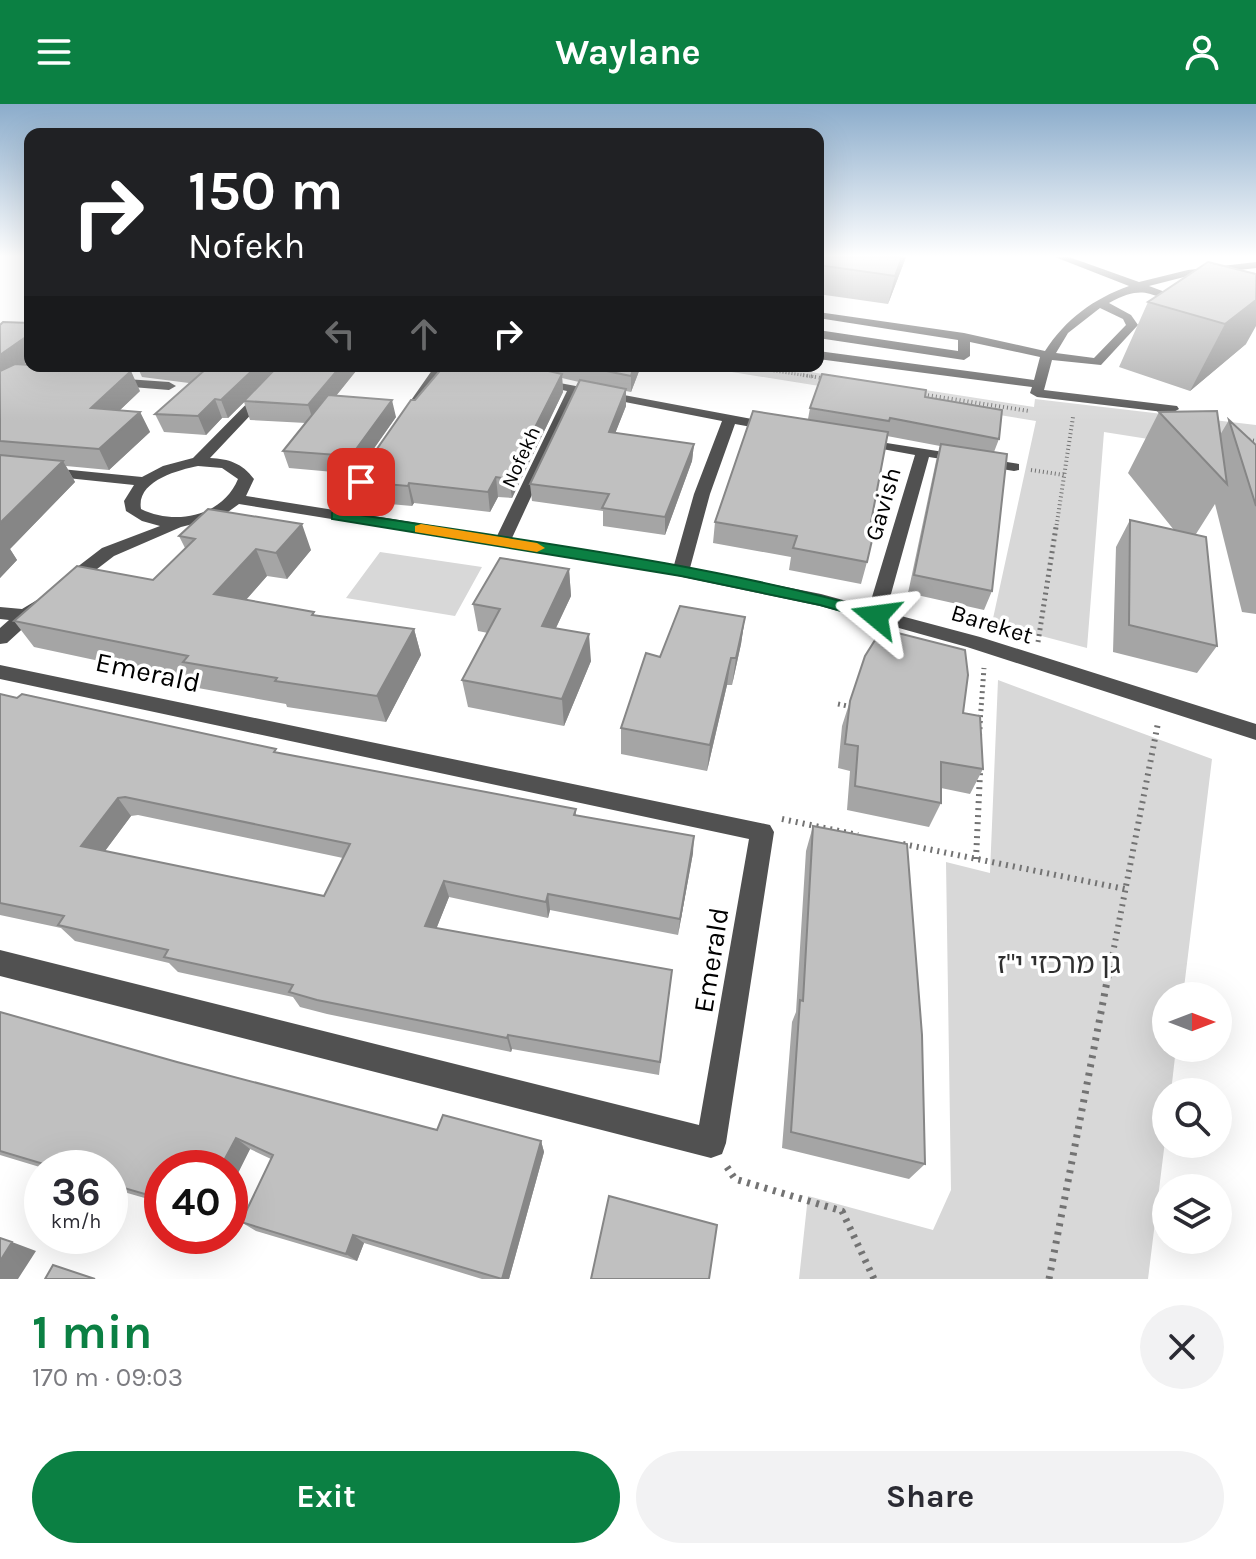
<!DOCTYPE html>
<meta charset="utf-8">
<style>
body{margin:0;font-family:Karla,"Noto Sans Hebrew",sans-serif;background:#f2f2f3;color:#2b2b33;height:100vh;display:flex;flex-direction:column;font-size:30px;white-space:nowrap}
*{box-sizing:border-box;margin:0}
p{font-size:26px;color:#7c7c81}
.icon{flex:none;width:44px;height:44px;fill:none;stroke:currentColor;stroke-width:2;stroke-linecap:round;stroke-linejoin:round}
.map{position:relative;height:1175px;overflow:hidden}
.drawer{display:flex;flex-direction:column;background:#fff;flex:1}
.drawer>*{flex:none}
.top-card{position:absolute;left:24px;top:24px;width:800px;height:244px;border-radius:16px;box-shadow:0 8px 32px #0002;background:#202124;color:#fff;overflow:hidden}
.needle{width:52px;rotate:90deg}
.controls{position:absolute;left:1152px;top:878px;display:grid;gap:16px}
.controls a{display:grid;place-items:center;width:80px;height:80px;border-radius:50%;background:#fff;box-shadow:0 8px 32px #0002;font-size:40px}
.speed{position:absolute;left:24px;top:1046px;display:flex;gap:16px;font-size:40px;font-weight:700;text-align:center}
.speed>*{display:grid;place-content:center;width:104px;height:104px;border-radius:50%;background:#fff;box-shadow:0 8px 32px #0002;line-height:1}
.speed small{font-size:20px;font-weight:400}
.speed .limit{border:12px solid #d22;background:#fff;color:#111}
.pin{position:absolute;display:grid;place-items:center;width:68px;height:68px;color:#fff;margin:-34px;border-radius:16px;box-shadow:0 4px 12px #0006}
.me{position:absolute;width:88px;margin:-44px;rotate:286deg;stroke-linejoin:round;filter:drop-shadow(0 0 6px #0008)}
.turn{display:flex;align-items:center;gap:28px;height:168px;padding:0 32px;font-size:36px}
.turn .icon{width:104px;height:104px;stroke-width:2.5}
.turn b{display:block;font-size:56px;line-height:68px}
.lanes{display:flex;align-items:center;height:76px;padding:0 32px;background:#0003;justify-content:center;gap:40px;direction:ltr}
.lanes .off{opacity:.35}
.round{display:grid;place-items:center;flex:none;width:84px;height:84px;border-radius:42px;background:#f2f2f3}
.head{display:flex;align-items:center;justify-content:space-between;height:136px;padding:0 32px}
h1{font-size:48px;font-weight:700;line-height:60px;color:#0b8043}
.button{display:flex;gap:16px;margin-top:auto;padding:16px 32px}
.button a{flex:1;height:92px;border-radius:48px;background:#0b8043;color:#fff;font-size:32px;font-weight:700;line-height:92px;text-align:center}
.button a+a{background:#f2f2f3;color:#2b2b33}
header{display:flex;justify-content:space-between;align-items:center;height:104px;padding:0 32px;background:#0b8043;color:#fff;font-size:36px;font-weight:700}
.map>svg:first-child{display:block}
.green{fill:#d8d8d8}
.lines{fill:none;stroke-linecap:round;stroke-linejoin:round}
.path-far4{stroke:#737373;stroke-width:3;stroke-dasharray:1 2;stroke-linecap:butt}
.path-far3{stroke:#737373;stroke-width:4;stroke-dasharray:1 3;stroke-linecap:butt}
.path-far2{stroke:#737373;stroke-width:5;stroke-dasharray:2 4;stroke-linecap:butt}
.path-far1{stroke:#737373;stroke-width:6;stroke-dasharray:2 5;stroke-linecap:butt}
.path{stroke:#737373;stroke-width:7;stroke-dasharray:3 6;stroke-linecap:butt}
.minor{fill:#515151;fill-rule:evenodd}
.wall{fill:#a5a5a5;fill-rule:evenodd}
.shaded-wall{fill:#868686}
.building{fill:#c0c0c0;stroke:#868686;stroke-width:2;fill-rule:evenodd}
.route{fill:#0b8043;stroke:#07532c;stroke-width:2}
.slow{fill:#f59e0b}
.labels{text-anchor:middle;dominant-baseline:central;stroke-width:7;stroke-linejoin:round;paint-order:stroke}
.far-street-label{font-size:20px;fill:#000;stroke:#fff}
.street-label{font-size:24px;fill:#000;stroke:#fff}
.near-street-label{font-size:28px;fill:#000;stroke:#fff}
.near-park-label{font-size:28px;fill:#2f2f2f;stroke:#fff}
</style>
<header><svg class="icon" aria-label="menu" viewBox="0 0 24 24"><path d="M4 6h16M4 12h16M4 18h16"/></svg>Waylane<svg class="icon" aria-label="person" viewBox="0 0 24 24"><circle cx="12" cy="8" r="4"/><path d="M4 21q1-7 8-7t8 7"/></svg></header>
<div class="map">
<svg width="1256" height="1175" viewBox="0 0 1256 1175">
<rect width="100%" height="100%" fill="#fff"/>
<path class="green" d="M695 262H772L1034 303 1035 295 1256 321V352L1104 328 1087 544 992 519 1036 317Z
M380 448 482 463 455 512 346 494Z
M998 576 1212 655 1183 892H1166V944H1176L1171 988H1166V1029L1148 1175H799L808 1092 933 1126 951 1086 946 758 990 769Z"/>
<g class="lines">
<path class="path-far4" d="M741 262 816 273"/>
<path class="path-far3" d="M803 271 827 275
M920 290 1029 307
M1245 335 1256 337
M1031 366 1064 371
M1056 425 1073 313"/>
<path class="path-far2" d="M1038 538 1056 423
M838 600 852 603
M980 619 984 564"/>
<path class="path-far1" d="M979 632 980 617
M782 715 858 731
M903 740 1125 785
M976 755 980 669
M1110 864 1158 619"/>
<path class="path" d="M727 1063 735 1075 842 1107 874 1175
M1049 1175 1110 862"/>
<path class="minor" d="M1055 153H1069L1139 178 1188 166 1256 158V164L1188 172 1149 182 1189 197V201L1185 202C1149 192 1146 179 1109 199L1131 211 1138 221 1101 261 1052 256 1044 286 1177 302 1179 305 1172 309 1037 293 1030 289 1032 283 818 255V247L1034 276 1040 253 970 238V252L964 256 818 234V226L958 247V236L818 214V208L964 229 1045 247C1066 215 1093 195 1129 182ZM1100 204 1123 215 1126 221 1094 254 1056 249 1068 229Z
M284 262H297L210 354C229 355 242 359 254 375L246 392 334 406 384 335 389 334 396 338 349 408 497 432 567 287 533 280V274L779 320 781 323 774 327 735 320 710 390 690 464 821 490 869 503 915 351 855 340V334L1019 360V366L1014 367 929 353 886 508 980 533 1256 620V636L967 543 820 502 659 468 239 400 221 413 181 423 114 452 71 485H59L56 481 59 477 102 444 160 422 142 417 126 407 124 397 134 381 0 367V359L142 373 163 362 193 354ZM579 289 722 317 694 390 674 461 512 434ZM198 362 222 364 238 375C223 412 176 422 141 405 136 377 178 366 198 362Z
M435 262H447L419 305H409L407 302Z
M112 274 169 278 176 282 169 286 107 281 106 278Z
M37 496 46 502 43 506 7 539 0 540V524L9 516 0 515V503L22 505Z
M0 561 770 721 774 728 726 1039 722 1050 711 1054 0 872V846L699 1021 749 735 0 575Z"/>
</g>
<path class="wall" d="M818 153H906L888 200 818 190Z
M1208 158 1246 240 1190 287 1119 263 1148 198Z
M30 219V256L25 260 140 287 120 306 140 308 150 328 109 366 66 362 75 378 10 445 17 456 0 474V221Z
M137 262H360L336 292 396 313 356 370 289 364 283 347 306 319 250 316 244 298 228 314H222L206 331 164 328 155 310 189 279 142 273Z
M502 262H641L631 288 626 287V302L615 329 694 340 692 357 665 431 603 422V407L532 397 530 380 579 278 562 274 563 288 512 394 498 393 490 408 414 399 412 402 367 398 362 378 374 359 372 352 415 296 500 264Z
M925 293 999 335 994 348 992 487 984 506 908 489 936 357 940 342 887 332 871 418 867 458 861 480 789 466 791 453 713 439 715 418 808 315 810 304Z
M1159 308 1220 331 1229 316 1256 341V510L1242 508 1215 400 1196 430 1217 542 1197 569 1113 548 1116 443 1130 416 1174 426 1128 369Z
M179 432 311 446 287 475 267 472 246 496 315 511 414 525 421 551 386 618 287 603 286 600 198 584 193 577 34 543 14 517 153 476 185 444Z
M569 465 571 492 556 524 591 557 564 622 468 603 462 576 488 529 478 527 473 500Z
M745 513 741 540 732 581H727L707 667 621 650V624L660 553Z
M0 590 278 649 576 705V711L693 749 678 831 550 806 548 814 449 793 436 825 672 866 659 971 512 945 511 948 327 910 300 903 293 893 178 868 169 859 75 837 61 824 0 811ZM138 711 343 754 324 792 105 747 131 712Z
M850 597 963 609 983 665 970 690 941 684V699L929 723 847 706 850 667 838 664 842 622Z
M813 722 925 1060 909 1075 782 1044 792 918 796 908 806 747Z
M0 908 177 958 437 1026 541 1037 544 1048 509 1175H482L364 1139 357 1157 256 1127 241 1118 271 1055 250 1045 230 1085V1064H162V1099L110 1084V1064H43L0 1051Z"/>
<path class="shaded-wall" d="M902 153H906L888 200 895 172Z
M1256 196V222L1246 240 1190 287 1225 220Z
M30 230V256L0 278V251Z
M257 262H281L228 314 221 296Z
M341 262H360L314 319 308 301Z
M634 262H641L631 288V272Z
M131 267 140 287 101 324 91 304Z
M562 270 563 288 512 394 509 375Z
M626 285V302L609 345V328Z
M215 295 222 314 206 331 198 312Z
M392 296 396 313 356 370 351 352Z
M140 308 150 328 109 366 99 345Z
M694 340 692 357 665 431V413Z
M63 357 75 378 10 445 17 456 0 474V419Z
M496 373 498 393 490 408 488 388Z
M409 379 414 399 412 402 408 382Z
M302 420 311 446 287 475 276 449Z
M256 445 267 472 227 517 214 490Z
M569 465 571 492 544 549 542 522Z
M745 513 741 540 732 581 736 554Z
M414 525 421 551 386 618 377 592Z
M589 530 591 557 564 622 562 595Z
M731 554 727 581 707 667 710 641Z
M118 694 131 712 96 759 81 742Z
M694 732 693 749 678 831 680 815Z
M444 777 449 793 431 838 425 822Z
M548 790 550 806 548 814 546 798Z
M508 931 512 945 511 948 507 934Z
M236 1034 250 1045 230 1085V1064H220Z
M541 1037 544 1048 509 1175H502Z
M353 1131 364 1139 357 1157 346 1150Z
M12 1138 36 1147 18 1175H0V1157Z"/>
<path class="building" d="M818 153H902L895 172 818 161Z
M1208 158 1256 170V196L1225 220 1148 198Z
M3 218 30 219V230L0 251V221Z
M15 260 30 261V262H51L131 267 91 304 140 308 99 345 0 337V267Z
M186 262H257L221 296 215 295 198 312 155 310 206 265Z
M278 262H341L308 301 244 297Z
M444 262H482L500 264 502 262H526L562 270 509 375 496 373 488 388 409 379 408 382 362 378 379 352H372L411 296H415Z
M582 262H634L631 272Z
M822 270 926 286 925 293 1002 306 999 335 890 314 889 317 810 304Z
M580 276 626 285 609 328 694 340 665 413 602 404 609 390 530 380Z
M328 291 392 296 351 352 283 347Z
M753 307 888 328 871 418 876 419 867 458 793 444 797 432 715 418Z
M1217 307 1227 380 1159 308Z
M1229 316 1256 341V402Z
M941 340 1007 350 992 487 914 471Z
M0 351 63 357 0 419Z
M208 405 302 420 276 449 256 445 214 490 314 508 312 511 414 525 377 592 275 577 277 574 183 558 188 552 14 517 77 462 153 476 195 435 179 432Z
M1130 416 1206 433 1217 542 1129 521Z
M500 454 569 465 542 522 589 530 562 595 462 576 500 505 473 500Z
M680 502 745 513 736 554H731L710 641 621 624 646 549 660 553Z
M882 525 965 546 968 571 963 609 980 612 983 665 941 658V699L855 682 858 642 845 640 850 597 865 552Z
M0 590 17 594 22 590 276 645 274 648 576 705 574 711 694 732 680 815 548 790 546 798 444 777 425 822 672 866 660 958 508 931 507 934 317 896 289 888 293 881 164 853 168 846 58 821 64 812 0 799ZM125 693 350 740 324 792 81 742 118 694Z
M813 722 907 740 922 931 925 1060 791 1028 800 896 803 897Z
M0 908 177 958 437 1026 443 1011 541 1037 502 1175 353 1131 346 1150 241 1118 273 1051 236 1034 220 1064H162V1095L110 1080V1064H57L0 1047Z
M609 1092 717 1121 709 1175H591Z
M0 1134 12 1138 0 1157Z
M53 1161 95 1175H45Z"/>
<linearGradient id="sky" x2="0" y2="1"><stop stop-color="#8baccb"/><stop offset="0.48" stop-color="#fff"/><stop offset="1" stop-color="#fff" stop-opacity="0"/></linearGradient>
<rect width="1256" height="317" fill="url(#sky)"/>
<path class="route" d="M361 374 368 378 347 409C526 437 707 459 882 508L885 512 876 517 820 501 681 472 332 415V409L356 375Z"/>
<path class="slow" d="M421 420 537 439 545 444 537 448 415 428V422Z"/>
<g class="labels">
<g class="far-street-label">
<text transform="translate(521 353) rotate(-65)">Nofekh</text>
</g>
<g class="street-label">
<text transform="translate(883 400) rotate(-74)">Gavish</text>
<text transform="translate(992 520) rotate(17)">Bareket</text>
</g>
<g class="near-street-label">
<text transform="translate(148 568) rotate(12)">Emerald</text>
<text transform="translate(711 856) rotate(-81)">Emerald</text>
</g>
<g class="near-park-label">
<text x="1059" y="859">גן מרכזי י"ז</text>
</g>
</g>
</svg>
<div class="controls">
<a><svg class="needle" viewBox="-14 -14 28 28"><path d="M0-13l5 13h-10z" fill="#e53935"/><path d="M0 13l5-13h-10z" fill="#7c7c81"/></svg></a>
<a><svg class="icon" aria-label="search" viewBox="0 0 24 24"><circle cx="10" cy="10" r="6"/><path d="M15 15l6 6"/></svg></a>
<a><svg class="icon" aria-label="layers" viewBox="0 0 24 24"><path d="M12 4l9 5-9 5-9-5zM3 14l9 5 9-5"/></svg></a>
</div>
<div class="speed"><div>36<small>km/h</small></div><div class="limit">40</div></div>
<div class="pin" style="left:361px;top:378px;background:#d93025"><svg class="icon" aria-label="arrive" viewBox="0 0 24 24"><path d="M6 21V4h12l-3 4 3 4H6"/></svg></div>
<svg class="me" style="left:876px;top:512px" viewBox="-20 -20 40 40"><path d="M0-17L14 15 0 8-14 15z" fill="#0b8043" stroke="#fff" stroke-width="4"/></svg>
<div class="top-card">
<div class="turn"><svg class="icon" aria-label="right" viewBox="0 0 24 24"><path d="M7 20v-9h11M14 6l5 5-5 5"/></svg><div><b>150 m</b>Nofekh</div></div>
<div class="lanes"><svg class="icon off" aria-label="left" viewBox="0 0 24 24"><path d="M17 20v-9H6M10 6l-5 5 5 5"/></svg><svg class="icon off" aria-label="ahead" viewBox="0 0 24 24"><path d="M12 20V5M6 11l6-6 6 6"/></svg><svg class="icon" aria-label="right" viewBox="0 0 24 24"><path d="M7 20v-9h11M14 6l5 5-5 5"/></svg></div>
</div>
</div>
<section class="drawer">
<div class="head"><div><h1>1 min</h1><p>170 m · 09:03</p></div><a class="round"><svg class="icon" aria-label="close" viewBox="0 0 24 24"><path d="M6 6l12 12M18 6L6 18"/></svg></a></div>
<div class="button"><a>Exit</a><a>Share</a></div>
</section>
